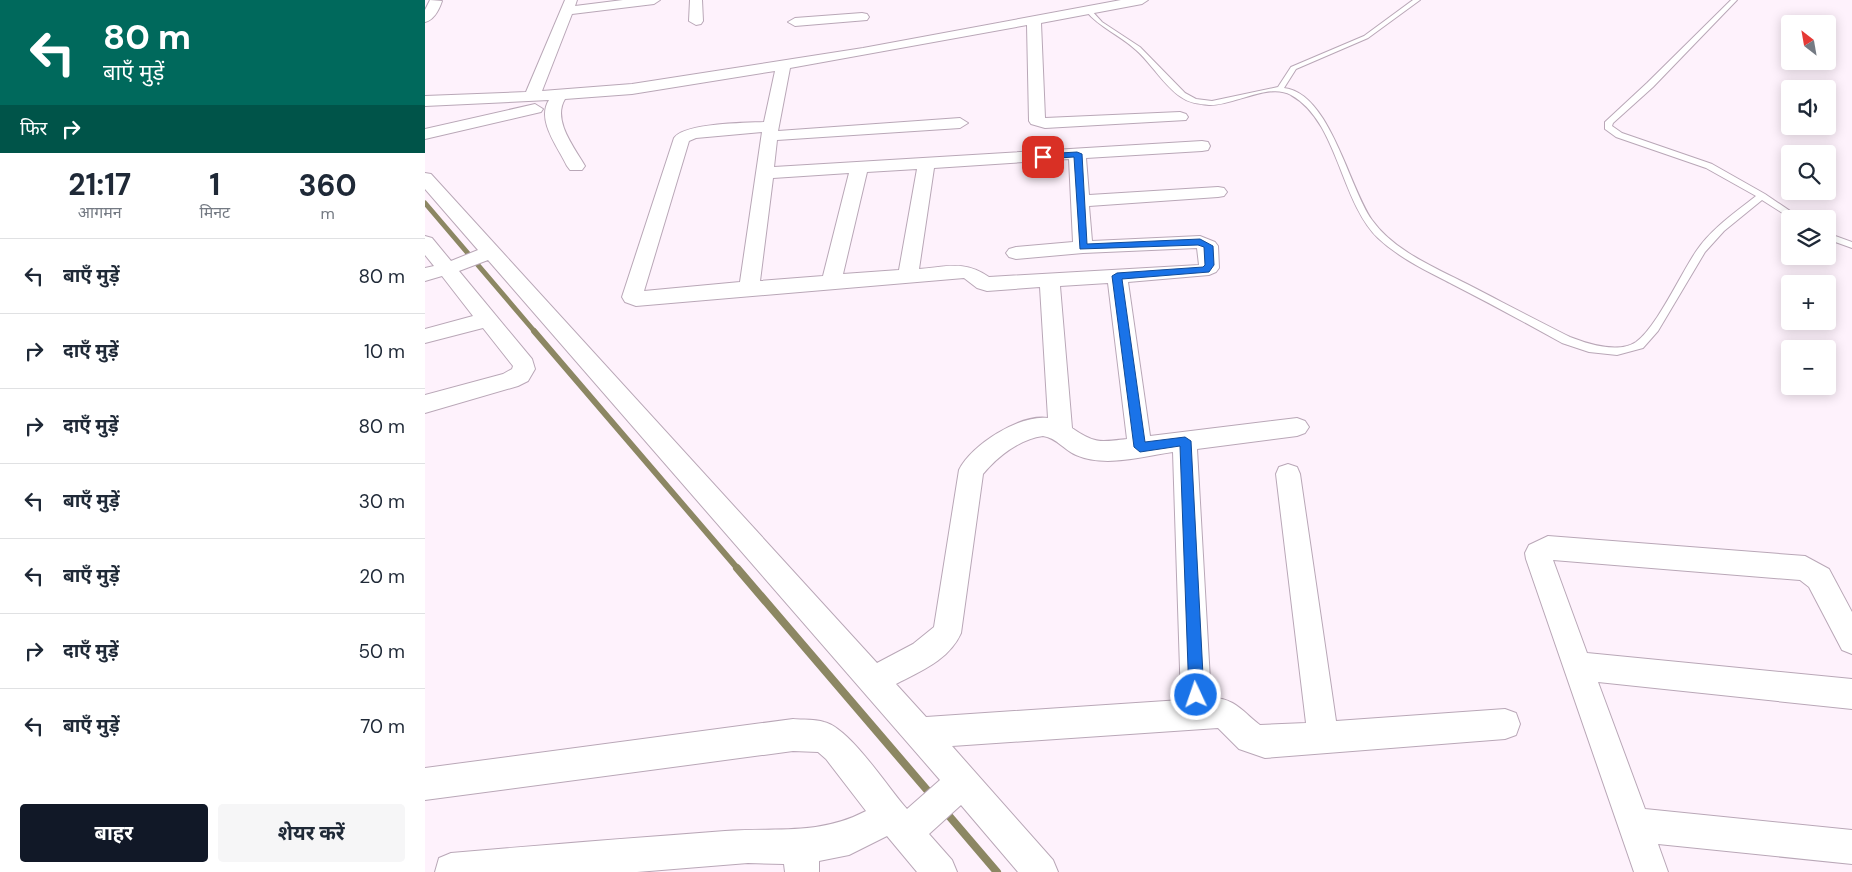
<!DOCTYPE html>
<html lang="hi">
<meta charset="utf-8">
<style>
body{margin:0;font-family:"DM Sans","Noto Sans Devanagari",sans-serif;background:#f6f6f7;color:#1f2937;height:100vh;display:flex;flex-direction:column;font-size:19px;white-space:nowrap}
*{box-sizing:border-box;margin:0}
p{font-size:16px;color:#747a83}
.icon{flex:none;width:28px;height:28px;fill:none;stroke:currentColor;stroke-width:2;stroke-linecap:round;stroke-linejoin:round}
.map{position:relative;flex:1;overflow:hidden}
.panel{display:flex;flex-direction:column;background:#fff;width:425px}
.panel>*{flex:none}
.hud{background:#00695c;color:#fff;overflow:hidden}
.needle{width:32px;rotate:329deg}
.fabs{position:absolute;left:1356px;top:15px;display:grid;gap:10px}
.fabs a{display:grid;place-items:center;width:55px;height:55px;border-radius:5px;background:#fff;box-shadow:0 2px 12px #0003;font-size:25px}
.pin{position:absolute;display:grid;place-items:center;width:42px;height:42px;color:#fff;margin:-21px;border-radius:10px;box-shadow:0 2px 8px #0006}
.me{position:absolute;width:55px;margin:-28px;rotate:357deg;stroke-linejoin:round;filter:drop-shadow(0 0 4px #0008)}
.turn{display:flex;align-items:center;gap:18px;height:105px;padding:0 20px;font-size:22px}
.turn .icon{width:65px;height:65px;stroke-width:2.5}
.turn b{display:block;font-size:35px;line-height:42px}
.then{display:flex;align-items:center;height:48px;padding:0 20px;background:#0003;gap:10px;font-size:19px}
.eta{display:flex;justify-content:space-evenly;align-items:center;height:85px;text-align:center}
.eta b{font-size:30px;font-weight:700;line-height:35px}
.action{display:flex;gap:10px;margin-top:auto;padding:10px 20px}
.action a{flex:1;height:58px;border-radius:5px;background:#111827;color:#fff;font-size:20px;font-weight:700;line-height:58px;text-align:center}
.action a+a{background:#f6f6f7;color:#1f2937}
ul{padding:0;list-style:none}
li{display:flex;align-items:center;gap:15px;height:75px;padding:0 20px;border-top:1px solid #e0e1e3}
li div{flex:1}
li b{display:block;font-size:19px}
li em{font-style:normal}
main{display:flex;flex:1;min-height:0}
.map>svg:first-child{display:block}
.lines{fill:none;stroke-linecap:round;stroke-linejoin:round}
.stream-far2{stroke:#8c8763;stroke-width:5}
.stream-far1{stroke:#8c8763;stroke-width:6}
.stream{stroke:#8c8763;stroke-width:8}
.service-casing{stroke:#b9a7b7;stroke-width:2}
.minor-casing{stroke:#b9a7b7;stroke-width:2}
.service{fill:#fff;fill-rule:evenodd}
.minor{fill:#fff;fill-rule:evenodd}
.route{fill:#1a73e8;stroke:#114b97}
</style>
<main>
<section class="panel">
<div class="hud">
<div class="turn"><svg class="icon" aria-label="left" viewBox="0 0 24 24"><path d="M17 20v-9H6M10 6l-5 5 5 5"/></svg><div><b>80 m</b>बाएँ मुड़ें</div></div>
<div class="then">फिर<svg class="icon" aria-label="right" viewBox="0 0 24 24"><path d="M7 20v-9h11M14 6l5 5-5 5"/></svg></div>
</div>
<div class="eta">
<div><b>21:17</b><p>आगमन</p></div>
<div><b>1</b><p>मिनट</p></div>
<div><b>360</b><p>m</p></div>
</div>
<ul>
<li><svg class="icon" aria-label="left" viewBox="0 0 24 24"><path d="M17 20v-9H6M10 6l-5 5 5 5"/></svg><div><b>बाएँ मुड़ें</b></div><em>80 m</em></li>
<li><svg class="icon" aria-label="right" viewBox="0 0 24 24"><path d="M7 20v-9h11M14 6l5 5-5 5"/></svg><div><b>दाएँ मुड़ें</b></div><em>10 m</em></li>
<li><svg class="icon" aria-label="right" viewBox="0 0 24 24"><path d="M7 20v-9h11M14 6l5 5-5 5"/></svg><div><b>दाएँ मुड़ें</b></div><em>80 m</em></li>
<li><svg class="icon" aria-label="left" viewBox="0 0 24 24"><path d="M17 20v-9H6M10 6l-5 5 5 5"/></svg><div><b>बाएँ मुड़ें</b></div><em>30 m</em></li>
<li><svg class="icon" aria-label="left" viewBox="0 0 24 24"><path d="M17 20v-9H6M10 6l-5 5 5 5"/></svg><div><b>बाएँ मुड़ें</b></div><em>20 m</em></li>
<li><svg class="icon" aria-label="right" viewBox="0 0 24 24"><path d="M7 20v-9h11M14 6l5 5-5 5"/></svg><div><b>दाएँ मुड़ें</b></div><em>50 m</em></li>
<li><svg class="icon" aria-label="left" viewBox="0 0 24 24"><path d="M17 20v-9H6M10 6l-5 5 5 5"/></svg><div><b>बाएँ मुड़ें</b></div><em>70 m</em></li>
</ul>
<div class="action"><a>बाहर</a><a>शेयर करें</a></div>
</section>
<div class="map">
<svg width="1427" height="872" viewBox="0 0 1427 872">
<rect width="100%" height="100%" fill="#fef2fc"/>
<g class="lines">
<path class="stream-far2" d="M0 203 110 332"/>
<path class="stream-far1" d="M109 331 313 569"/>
<path class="stream" d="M312 568 508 797
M519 810 572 872"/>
<defs>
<path id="service" d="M988 0H995L943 38 871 69 859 88C905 93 924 188 947 220 969 251 1011 268 1044 285 1077 302 1111 320 1145 337 1163 344 1193 354 1211 342 1232 327 1256 273 1272 250 1287 228 1311 212 1331 196L1281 168 1191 137 1180 129V122L1222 83 1306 0H1312L1228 87 1188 123 1187 126 1197 133 1287 164 1340 194 1377 219H1367L1337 200 1299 231 1280 252 1233 331 1218 348 1192 355 1164 352 1137 343C1101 323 1064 303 1027 284 1002 271 974 258 953 238 915 201 913 121 866 95 844 82 808 106 784 105 774 104 764 103 756 97 740 87 726 63 711 50 695 35 675 28 661 11L666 10 677 22 715 47 760 93 771 99 787 101 853 87 866 67 939 36Z
M1402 233 1427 242V248L1402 239Z"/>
<path id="minor" d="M5 0 17 1C14 10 9 20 0 22V10Z
M140 0H152L150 6 198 0H235L229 4 147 14 117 91 207 84 438 48 696 0H723L717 4 616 23 620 118 755 112 761 114 763 117 761 120 620 128 606 124 604 121 602 25 365 68 353 131 535 118 543 123 535 128 352 140 349 167 777 141 783 142 785 146 783 150 777 151 661 158 664 195 793 187 799 188 802 192 799 196 793 197 664 206 667 241 775 236 790 242 793 246 794 268 791 272 784 275 703 282 725 436 872 418 880 421 884 427 880 433 872 436 772 449 786 698C809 697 819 713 835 725L881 723 851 474 854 467 863 464 872 467 875 474 911 721 1080 709 1091 713 1095 724 1091 735 1080 739 840 758 814 749 793 728 527 746 628 860 633 872H593L536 805 504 834 527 860 532 872H492L462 836 424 855 394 861V872H360L359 864 323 863 212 872H10L14 858 26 853C117 845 209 838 300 831 351 827 393 836 441 811L401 759 393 752 368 751 0 800V768L368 719C378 720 390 719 399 722 425 728 463 788 482 809L515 780 63 260 34 271 107 359 110 369 103 381 93 386 0 413V395L78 374 87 369 88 366 58 328 0 343V329L48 316 17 276 0 281V268L9 266 0 255V236L7 238 26 261 53 250 0 189V173L6 174 452 663 488 644 509 627 534 470C546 445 595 414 623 418L615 287 562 291 552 288 539 278 211 306 200 302 197 297 249 138C259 123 320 123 339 122L350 71 207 94 140 99C127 120 149 147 160 166L157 170H145L142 166C133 147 111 120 124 100L0 106V96L101 92ZM337 132 315 282 219 291 264 141 271 138ZM644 159 648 242 591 247 584 249 581 253 584 257 591 259 658 253 772 248 774 265 564 277C539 260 522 267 494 269L509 168ZM492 169 474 270 418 274 442 172ZM424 173 398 276 335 281 348 178ZM683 283 702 439C675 442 670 444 647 428L635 286ZM618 436C632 438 639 450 651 455 681 468 718 456 748 452L756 700 501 717 471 684C496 671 524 660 536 633L558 474C573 456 595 439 618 436Z
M265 0H277L278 21 276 24 271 25 264 21Z
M437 13 442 14 444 17 442 20 370 26 363 22 370 18Z
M110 104 118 109 116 112 0 139V129Z
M1123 536 1380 556 1404 569 1427 612V654L1417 650 1384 587 1375 580 1128 560 1162 653 1427 679V709L1173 682 1220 809 1427 830V864L1233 844 1243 872H1209L1101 559 1100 553 1104 545Z"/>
</defs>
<use href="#service" class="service-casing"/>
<use href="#minor" class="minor-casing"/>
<use href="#service" class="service"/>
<use href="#minor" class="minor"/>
</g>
<path class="route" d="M652 152 657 154 662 244 775 239 788 246 789 265 784 272 697 279 720 442 760 437 766 441 779 695 776 700 771 702 766 700 764 695 755 446 715 452 709 447 687 276 692 273 778 267 780 265 779 247 773 245 655 249 649 157 618 159 614 157 618 154Z"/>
</svg>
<div class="fabs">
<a><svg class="needle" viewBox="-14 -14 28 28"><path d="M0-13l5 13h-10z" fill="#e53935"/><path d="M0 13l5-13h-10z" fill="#747a83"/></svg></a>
<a><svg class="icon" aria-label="sound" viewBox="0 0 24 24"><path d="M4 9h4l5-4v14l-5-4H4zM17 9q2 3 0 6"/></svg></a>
<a><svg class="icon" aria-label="search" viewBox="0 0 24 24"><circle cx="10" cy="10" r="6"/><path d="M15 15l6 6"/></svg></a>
<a><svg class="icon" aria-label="layers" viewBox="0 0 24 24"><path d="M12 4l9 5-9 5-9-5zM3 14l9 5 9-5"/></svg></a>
<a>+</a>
<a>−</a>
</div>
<div class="pin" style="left:618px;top:157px;background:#d93025"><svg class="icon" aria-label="arrive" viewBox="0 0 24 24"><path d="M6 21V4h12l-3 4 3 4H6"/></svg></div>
<svg class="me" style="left:771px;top:695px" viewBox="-20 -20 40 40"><circle r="17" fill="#1a73e8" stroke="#fff" stroke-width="3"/><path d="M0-11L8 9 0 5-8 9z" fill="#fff"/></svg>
</div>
</main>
